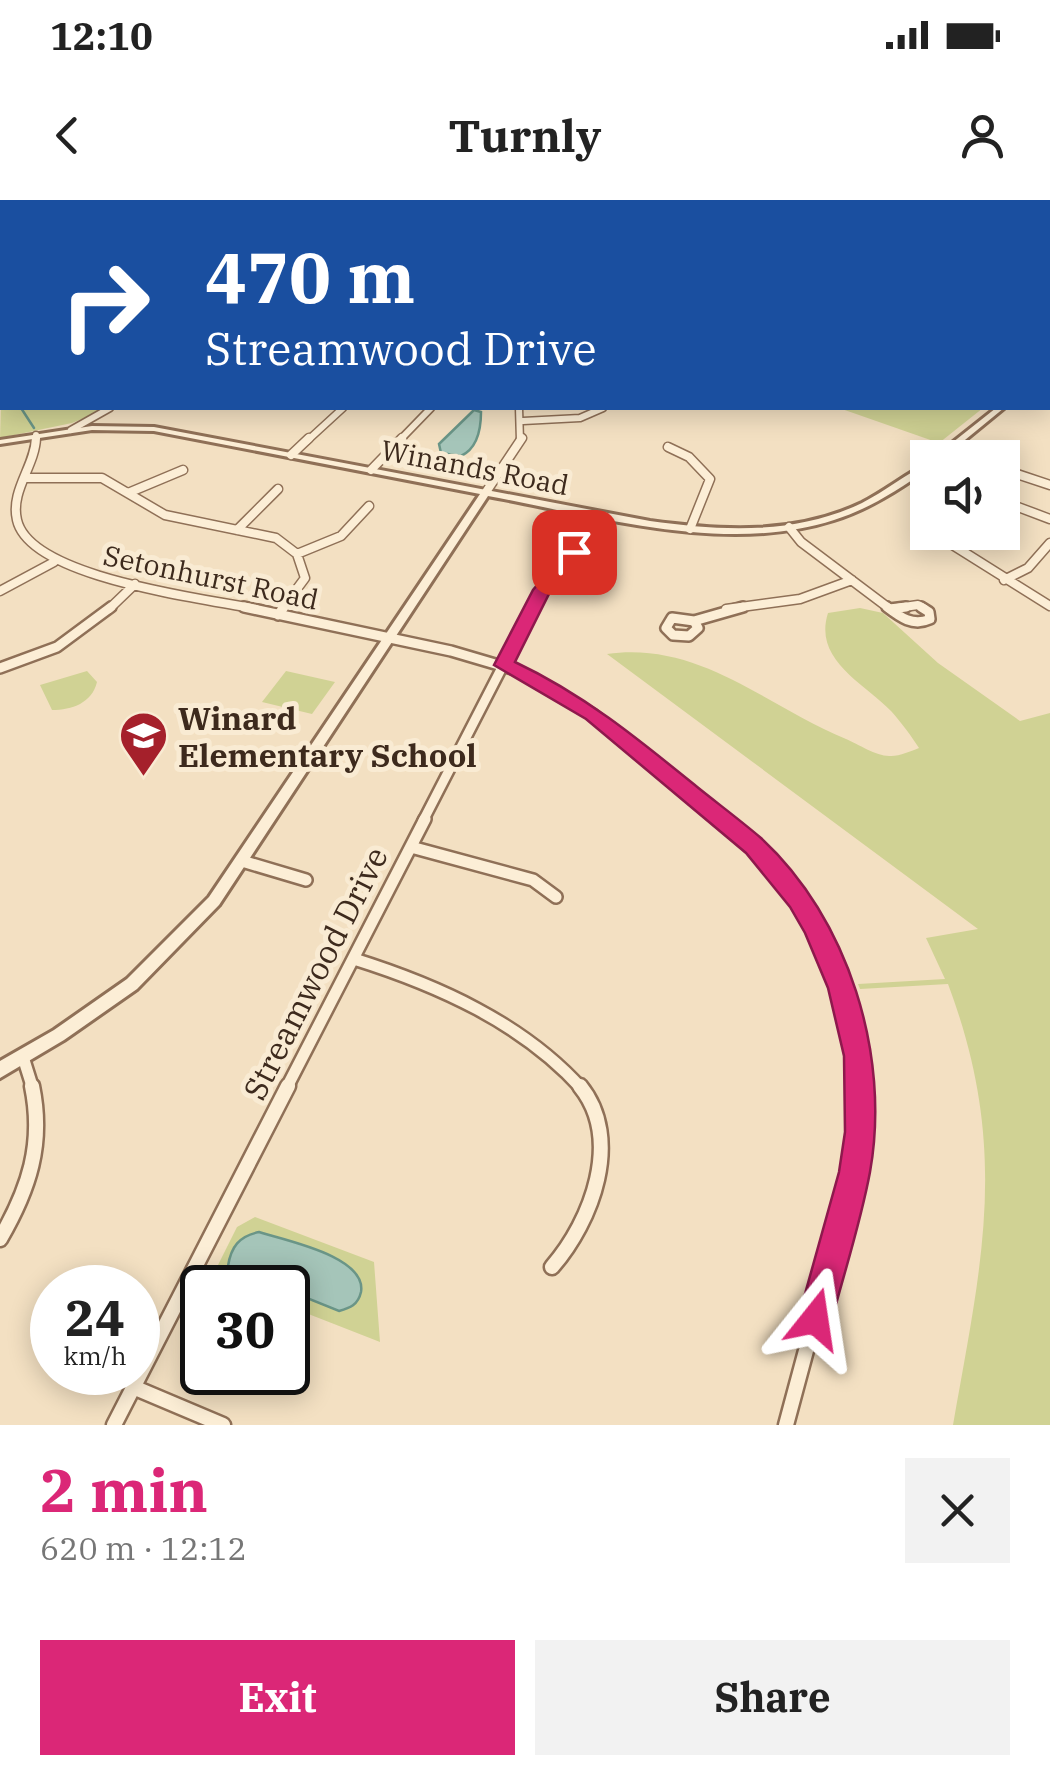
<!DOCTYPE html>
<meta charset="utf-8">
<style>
body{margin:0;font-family:"IBM Plex Serif",serif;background:#f2f2f2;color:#222;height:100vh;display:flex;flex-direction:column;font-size:38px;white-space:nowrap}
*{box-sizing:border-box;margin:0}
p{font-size:32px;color:#767676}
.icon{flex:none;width:55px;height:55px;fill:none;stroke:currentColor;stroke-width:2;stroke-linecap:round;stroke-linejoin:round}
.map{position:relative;height:1225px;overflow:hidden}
.details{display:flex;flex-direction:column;background:#fff;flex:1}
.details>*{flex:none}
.banner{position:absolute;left:0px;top:0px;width:1050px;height:210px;box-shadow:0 5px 25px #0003;background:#1a4fa0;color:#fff;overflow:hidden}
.controls{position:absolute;left:910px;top:240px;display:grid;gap:20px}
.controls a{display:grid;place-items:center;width:110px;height:110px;border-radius:0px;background:#fff;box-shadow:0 5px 25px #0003;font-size:50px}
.speed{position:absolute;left:30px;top:1065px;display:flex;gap:20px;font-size:50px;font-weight:700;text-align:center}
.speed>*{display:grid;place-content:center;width:130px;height:130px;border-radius:50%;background:#fff;box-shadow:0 5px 25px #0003;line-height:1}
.speed small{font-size:25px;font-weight:400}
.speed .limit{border:5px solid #111;border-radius:15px;background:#fff;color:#111}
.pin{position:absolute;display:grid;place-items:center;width:85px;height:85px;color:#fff;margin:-42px;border-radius:20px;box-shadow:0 5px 15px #0006}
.me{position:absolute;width:110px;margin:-55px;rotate:15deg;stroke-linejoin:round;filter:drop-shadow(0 0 8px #0008)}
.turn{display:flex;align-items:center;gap:35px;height:210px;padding:0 40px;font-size:45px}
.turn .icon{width:130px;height:130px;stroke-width:2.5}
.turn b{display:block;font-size:70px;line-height:85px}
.round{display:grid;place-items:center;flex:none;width:105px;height:105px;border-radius:0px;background:#f2f2f2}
.summary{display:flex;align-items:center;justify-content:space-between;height:170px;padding:0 40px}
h1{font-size:60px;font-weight:700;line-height:75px;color:#db2777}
.cta{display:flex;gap:20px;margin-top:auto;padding:20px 40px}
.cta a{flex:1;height:115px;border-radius:0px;background:#db2777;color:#fff;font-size:40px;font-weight:700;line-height:115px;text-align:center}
.cta a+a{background:#f2f2f2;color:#222}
.status{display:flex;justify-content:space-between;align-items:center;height:70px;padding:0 50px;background:#fff;direction:ltr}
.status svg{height:28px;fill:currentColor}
header{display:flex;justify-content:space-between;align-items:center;height:130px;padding:0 40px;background:#fff;font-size:45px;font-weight:700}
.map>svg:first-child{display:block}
.green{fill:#d0d294}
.water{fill:#a5c5b9;stroke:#6a9587;stroke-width:2.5}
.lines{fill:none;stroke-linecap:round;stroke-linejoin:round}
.stream{stroke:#6a9587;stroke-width:2.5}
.minor-far5-casing{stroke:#8f7057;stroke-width:8}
.minor-far4-casing{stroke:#8f7057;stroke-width:9}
.minor-far3-casing{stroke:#8f7057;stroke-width:11}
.minor-far2-casing{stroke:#8f7057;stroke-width:14}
.minor-far1-casing{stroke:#8f7057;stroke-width:16}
.minor-casing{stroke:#8f7057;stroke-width:19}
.tertiary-casing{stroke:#8f7057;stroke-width:6}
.secondary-casing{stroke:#71513a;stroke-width:5}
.minor-far5{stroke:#fceed6;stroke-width:5}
.minor-far4{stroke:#fceed6;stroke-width:6}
.minor-far3{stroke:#fceed6;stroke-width:8}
.minor-far2{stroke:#fceed6;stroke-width:9}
.minor-far1{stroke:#fceed6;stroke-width:11}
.minor{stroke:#fceed6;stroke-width:14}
.tertiary{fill:#fceed6;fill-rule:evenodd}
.secondary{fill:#fceed6;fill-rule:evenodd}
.route{fill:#db2777;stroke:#8e194d;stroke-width:2.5}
.labels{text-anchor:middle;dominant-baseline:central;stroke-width:10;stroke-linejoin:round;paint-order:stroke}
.far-street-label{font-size:28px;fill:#3d2a1d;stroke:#f9ebd3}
.poi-label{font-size:32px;font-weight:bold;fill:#3d2a1d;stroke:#f9ebd3;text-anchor:start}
.street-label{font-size:32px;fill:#3d2a1d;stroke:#f9ebd3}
</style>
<div class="status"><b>12:10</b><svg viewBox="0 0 49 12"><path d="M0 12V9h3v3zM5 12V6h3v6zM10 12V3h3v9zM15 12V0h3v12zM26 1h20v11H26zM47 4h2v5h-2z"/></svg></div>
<header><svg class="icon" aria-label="back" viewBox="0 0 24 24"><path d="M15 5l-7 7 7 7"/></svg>Turnly<svg class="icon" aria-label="person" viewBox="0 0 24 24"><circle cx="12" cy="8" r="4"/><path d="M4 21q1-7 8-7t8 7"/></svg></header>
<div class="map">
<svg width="1050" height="1225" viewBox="0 0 1050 1225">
<rect width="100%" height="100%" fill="#f3e0c2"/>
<path class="green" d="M2 171V208H108L72 223 0 238Z
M839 208H983L939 243Z
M860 408 883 413 938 463 1020 521 1050 513V1225H953C982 1060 1010 949 948 784L860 789 858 784 945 779 926 738 978 729 607 454C700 441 766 506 846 539 858 544 876 556 889 556 898 557 911 551 919 548 912 537 901 522 891 511 864 483 813 460 828 413Z
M87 471 97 482C92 503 72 510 52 510L40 485Z
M286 471 335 482 312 514 262 502Z
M255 1017 374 1062 380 1142 288 1106V1088L240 1087 212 1077 237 1027Z"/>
<path class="water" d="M474 210 481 212C481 229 478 248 461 256L441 253 439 244Z
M259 1032C283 1040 367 1056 361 1092 358 1105 350 1108 339 1111L228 1066C231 1047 239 1036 259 1032Z"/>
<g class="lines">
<path class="stream" d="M548 2 553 0
M21 208 34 228"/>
<defs>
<path id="minor-far5" d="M614 0 623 2
M919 0H961
M204 2 219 0
M1048 51 1050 44"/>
<path id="minor-far4" d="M519 208 520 241
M523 221 580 218 603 208
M71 230 110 208
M36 235V241
M307 241 343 208
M399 241 431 208"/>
<path id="minor-far3" d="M36 238C35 266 10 291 17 320 30 378 203 398 256 409
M668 247 689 257 710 279 690 329
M291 255 309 238
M1002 269 1050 285
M371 270 402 238
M24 278H102L165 315 276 338 297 354 305 378 282 409
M486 292 522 238
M128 293 183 270
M1002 301 1050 319
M921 319 928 328
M789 327 801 342 890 409
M237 330 278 289
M932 332 1050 406
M297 354 341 336 369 306
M1004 380 1028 368 1050 343
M0 391 54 362
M109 409 135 384
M532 409 542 390 574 352
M726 409 800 399 852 380
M890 409 918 405 925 409"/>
<path id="minor-far2" d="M244 407 451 451 519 471 593 514 728 621
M887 407C900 417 913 427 930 419L929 412 921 407
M890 409 906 407
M278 415 284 407
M672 418 694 421 698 428 689 436 673 435 666 428Z
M694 421 743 407
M0 468 57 447 111 407
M423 621 533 407"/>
<path id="minor-far1" d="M725 619C816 703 844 769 860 889
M411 647 533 680 556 697
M242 661 306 680
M354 759C437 785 523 823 582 889
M23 857 33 889
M286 889 425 619"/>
<path id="minor" d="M0 1039C29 989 44 944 32 886
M552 1067C592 1021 623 939 580 886
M133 1187 223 1225
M114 1225 288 886
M786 1225 854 972 860 886"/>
<path id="tertiary" d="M2 5V9L0 11V6Z
M0 33H2V37H0Z
M0 149H2V153L0 154Z
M1050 167V172H1048V168Z
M996 208H1004L943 258H933Z
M92 226 154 227 650 321C722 331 795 335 862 303 885 291 905 275 928 263V269C898 290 869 309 834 320 726 355 596 316 488 296L219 705 137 789 64 840 0 878V861L54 830 127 779 209 697 480 294 154 231 92 230 0 244V240Z"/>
<path id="secondary" d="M2 49V53L0 54V50Z"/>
</defs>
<use href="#minor-far5" class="minor-far5-casing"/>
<use href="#minor-far4" class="minor-far4-casing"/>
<use href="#minor-far3" class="minor-far3-casing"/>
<use href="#minor-far2" class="minor-far2-casing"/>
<use href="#minor-far1" class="minor-far1-casing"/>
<use href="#minor" class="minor-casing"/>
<use href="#tertiary" class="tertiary-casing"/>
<use href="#secondary" class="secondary-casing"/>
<use href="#minor-far5" class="minor-far5"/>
<use href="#minor-far4" class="minor-far4"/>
<use href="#minor-far3" class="minor-far3"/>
<use href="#minor-far2" class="minor-far2"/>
<use href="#minor-far1" class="minor-far1"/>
<use href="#minor" class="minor"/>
<use href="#tertiary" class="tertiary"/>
<use href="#secondary" class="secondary"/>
</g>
<path class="route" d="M568 348 582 352 550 392 515 462C583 494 637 538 696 586 717 603 740 620 761 638 848 718 891 855 870 972 861 1021 845 1070 832 1119L827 1131 815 1136 803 1131 798 1119 839 972 845 932 844 856 828 788 805 733 790 707 746 653 586 519 494 465 533 390Z"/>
<defs>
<symbol id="school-pin" viewBox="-11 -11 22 30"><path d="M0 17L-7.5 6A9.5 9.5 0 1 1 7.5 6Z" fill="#a5202b" stroke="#f9ebd3"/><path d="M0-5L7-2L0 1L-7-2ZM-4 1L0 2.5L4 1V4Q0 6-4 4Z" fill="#fff"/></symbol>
</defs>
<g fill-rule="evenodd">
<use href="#school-pin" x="116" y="508" width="55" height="75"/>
</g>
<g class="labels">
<g class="far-street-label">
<text transform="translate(475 267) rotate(11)">Winands Road</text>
<text transform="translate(211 377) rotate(12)">Setonhurst Road</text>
</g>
<g class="poi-label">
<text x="178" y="518">Winard<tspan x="178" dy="37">Elementary School</tspan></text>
</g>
<g class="street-label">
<text transform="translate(315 773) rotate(-63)">Streamwood Drive</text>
</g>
</g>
</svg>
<div class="controls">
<a><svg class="icon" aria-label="sound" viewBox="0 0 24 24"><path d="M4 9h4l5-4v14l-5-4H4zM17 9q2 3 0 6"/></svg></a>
</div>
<div class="speed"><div>24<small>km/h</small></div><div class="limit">30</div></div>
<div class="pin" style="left:574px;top:352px;background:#d93025"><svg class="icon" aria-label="arrive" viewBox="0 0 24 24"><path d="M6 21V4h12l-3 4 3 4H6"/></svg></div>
<svg class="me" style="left:815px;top:1119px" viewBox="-20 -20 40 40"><path d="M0-17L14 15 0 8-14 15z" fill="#db2777" stroke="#fff" stroke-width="4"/></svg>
<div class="banner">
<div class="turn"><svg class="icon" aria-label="right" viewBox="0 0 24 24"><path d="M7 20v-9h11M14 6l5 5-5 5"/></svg><div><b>470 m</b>Streamwood Drive</div></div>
</div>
</div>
<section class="details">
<div class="summary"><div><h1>2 min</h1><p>620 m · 12:12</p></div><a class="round"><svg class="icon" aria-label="close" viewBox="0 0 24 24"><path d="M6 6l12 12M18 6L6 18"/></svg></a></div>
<div class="cta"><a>Exit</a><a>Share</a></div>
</section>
